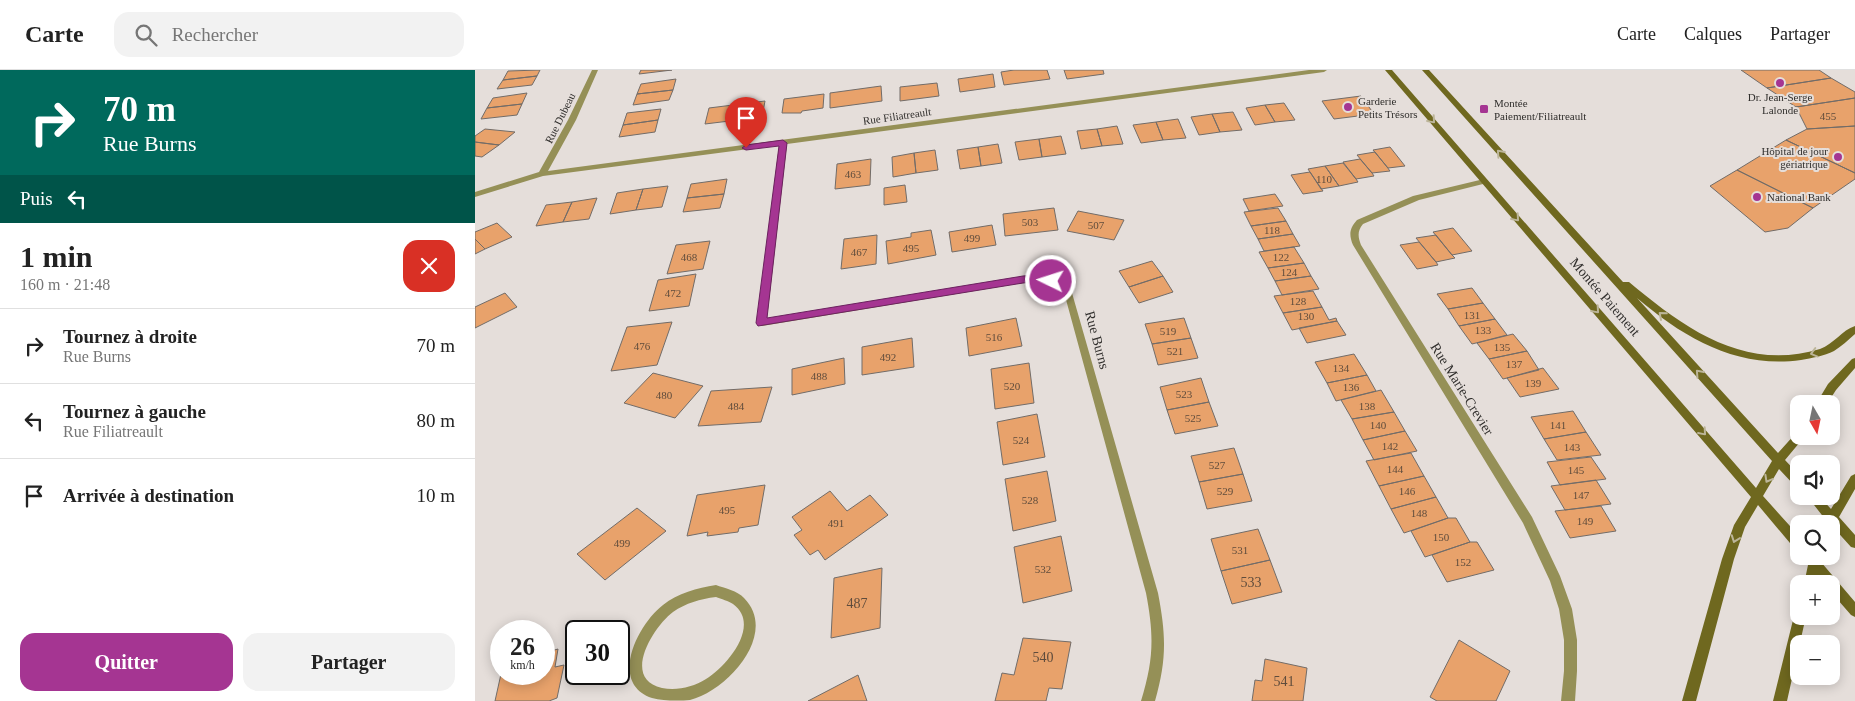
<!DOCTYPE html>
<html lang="fr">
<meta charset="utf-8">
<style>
body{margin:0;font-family:Georgia,serif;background:#f2f2f2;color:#222;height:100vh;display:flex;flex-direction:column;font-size:19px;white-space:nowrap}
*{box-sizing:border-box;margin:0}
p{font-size:16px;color:#767676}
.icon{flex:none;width:28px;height:28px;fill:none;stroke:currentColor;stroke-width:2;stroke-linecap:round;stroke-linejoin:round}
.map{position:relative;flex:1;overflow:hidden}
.drawer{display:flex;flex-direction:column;background:#fff;width:475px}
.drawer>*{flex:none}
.hud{background:#00695c;color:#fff;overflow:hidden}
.needle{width:32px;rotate:171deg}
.controls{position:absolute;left:1315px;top:325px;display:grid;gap:10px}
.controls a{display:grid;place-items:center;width:50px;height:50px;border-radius:10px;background:#fff;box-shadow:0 2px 12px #0003;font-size:25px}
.speed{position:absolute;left:15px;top:550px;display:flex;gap:10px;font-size:25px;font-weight:700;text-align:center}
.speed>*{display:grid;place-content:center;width:65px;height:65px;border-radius:50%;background:#fff;box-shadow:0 2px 12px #0003;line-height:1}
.speed small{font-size:12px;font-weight:400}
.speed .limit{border:2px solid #111;border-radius:8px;background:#fff;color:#111}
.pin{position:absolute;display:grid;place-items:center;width:42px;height:42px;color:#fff;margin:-51px -21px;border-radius:50% 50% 50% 0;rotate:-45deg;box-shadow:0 0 5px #0007}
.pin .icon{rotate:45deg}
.me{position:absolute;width:55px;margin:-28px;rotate:274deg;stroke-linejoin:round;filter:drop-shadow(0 0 4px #0008)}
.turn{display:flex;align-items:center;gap:18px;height:105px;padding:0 20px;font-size:22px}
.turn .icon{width:65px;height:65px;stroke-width:2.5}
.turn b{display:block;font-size:35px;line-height:42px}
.then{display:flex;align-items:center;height:48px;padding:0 20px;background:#0003;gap:10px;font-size:19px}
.round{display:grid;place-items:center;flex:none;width:52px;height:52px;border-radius:15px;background:#f2f2f2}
.head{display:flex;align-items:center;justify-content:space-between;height:85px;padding:0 20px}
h1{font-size:30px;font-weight:700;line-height:38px}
.primary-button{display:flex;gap:10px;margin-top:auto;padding:10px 20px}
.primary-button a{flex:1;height:58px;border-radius:15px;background:#a53592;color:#fff;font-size:20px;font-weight:700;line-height:58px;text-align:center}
.primary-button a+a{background:#f2f2f2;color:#222}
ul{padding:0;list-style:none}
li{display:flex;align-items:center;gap:15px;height:75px;padding:0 20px;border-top:1px solid #e0e0e0}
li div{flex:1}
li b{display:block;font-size:19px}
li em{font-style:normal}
header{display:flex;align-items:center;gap:30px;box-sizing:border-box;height:70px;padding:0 25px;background:#fff;border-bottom:1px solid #e0e0e0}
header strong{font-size:24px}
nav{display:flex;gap:28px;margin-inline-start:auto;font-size:18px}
.search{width:350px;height:45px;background:#f2f2f2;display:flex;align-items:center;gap:12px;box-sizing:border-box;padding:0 18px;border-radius:15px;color:#767676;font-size:19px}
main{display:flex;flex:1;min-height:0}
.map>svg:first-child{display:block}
.building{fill:#e8a26b;stroke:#726c68}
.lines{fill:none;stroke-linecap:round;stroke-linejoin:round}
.street{fill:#959057;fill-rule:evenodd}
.secondary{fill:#6f681f;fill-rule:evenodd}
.oneway{stroke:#bcb599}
.route{fill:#a53592;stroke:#6b225f}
.poi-dot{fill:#a53592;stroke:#e5deda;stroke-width:2}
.labels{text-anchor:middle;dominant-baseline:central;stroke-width:4;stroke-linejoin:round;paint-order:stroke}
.far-poi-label{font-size:11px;fill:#312f2d;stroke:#e5deda;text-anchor:start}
.far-street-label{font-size:11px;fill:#312f2d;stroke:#e5deda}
.number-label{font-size:11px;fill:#5f4c3c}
.street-label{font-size:14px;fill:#312f2d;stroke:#e5deda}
.near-number-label{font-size:14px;fill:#5f4c3c}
</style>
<header>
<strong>Carte</strong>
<div class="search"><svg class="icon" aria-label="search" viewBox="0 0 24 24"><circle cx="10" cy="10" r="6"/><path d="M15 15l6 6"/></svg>Rechercher</div>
<nav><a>Carte</a><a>Calques</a><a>Partager</a></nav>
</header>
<main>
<section class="drawer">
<div class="hud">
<div class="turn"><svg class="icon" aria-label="right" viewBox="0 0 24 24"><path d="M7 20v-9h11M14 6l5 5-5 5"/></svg><div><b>70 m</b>Rue Burns</div></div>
<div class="then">Puis<svg class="icon" aria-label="left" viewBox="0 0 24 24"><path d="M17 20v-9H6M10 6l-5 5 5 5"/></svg></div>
</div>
<div class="head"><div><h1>1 min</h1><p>160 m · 21:48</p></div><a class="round" style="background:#d93025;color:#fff"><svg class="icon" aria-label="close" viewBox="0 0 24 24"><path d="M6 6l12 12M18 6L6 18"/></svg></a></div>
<ul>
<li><svg class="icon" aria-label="right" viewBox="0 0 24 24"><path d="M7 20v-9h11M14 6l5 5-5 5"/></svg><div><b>Tournez à droite</b><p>Rue Burns</p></div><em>70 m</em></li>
<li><svg class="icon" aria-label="left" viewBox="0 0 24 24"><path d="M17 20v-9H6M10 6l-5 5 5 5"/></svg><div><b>Tournez à gauche</b><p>Rue Filiatreault</p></div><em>80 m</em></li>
<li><svg class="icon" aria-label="arrive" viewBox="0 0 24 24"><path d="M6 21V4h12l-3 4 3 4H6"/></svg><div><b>Arrivée à destination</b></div><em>10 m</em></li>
</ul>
<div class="primary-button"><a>Quitter</a><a>Partager</a></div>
</section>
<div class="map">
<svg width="1380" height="631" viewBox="0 0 1380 631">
<rect width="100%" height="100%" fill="#e5deda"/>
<path class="building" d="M65 0 62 6 28 10 33 1Z
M166 0H197L164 4Z
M539 0H572L575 9 529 15 526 2Z
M589 0H628L629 4 592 9Z
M1266 0H1344L1356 8 1292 18Z
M518 4 520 17 485 22 483 9Z
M62 6 57 15 22 19 28 10Z
M1356 8 1380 22V28L1321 37 1292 18Z
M201 9 198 20 162 24 166 14Z
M462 13 464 26 425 31V17Z
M406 16 407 31 355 38V23Z
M198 20 194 30 158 35 162 24Z
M52 23 47 34 12 38 18 28Z
M349 24 348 38 327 41 326 43H307L309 29Z
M886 26 899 44 859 49 847 31Z
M1380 28V56L1332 59 1321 37Z
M290 31 287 47 230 54 234 38Z
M809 33 820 50 800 52 790 35Z
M47 34 42 45 6 49 12 38Z
M790 35 800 52 780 55 771 38Z
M186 39 183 50 148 55 152 43Z
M758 42 767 60 745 62 737 44Z
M737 44 745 62 724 65 716 47Z
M703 49 711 68 688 70 681 52Z
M183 50 180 62 144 67 148 55Z
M681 52 688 70 666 73 658 55Z
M642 56 648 74 627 76 622 59Z
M1380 56V103L1311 70 1332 59Z
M10 59 40 62 24 75 0 72V66Z
M622 59 627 76 606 79 602 61Z
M586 66 591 84 567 87 564 69Z
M564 69 567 87 544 90 540 72Z
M1311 70 1380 103V109L1338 138 1262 100Z
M0 72 24 75 7 87 0 86Z
M523 74 527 93 506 96 503 77Z
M503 77 506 96 485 99 482 80Z
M915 77 930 96 913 98 898 80Z
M460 80 463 100 441 103 439 83Z
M900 82 912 97 915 101 897 103 882 85Z
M439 83 441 103 418 107 417 87Z
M396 89 395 115 360 119 362 94Z
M885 89 897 103 899 106 881 109 868 92Z
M868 93 881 109 883 112 864 116 850 96Z
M850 96 864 116 846 119 833 99Z
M1262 100 1338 138 1313 158 1290 162 1235 116Z
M835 102 848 121 828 124 816 105Z
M252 109 249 124 212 128 216 114Z
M430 115 432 132 409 135V118Z
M193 116 187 137 161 140 168 119Z
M168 119 161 140 135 144 142 123Z
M249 124 245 138 208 142 212 128Z
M800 124 808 136 774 141 768 129Z
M122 128 114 149 88 152 97 132Z
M97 132 88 152 61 156 71 135Z
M579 138 583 160 530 166 528 144Z
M803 138 811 151 776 156 769 142Z
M603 141 649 150 639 170 592 161Z
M811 151 818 164 783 169 776 156Z
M22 153 37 167 10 179 0 169V162Z
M517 155 521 175 477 182 474 162Z
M978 158 997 181 977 185 958 162Z
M456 160 461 185 413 194 411 171 436 167V163Z
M818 164 825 176 789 181 783 169Z
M402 165 401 194 366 199 369 169Z
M961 165 977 185 980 188 961 192 941 168Z
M0 169 10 179 0 184Z
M235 171 228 199 192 204 201 175Z
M944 172 961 192 963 195 942 199 925 175Z
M819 177 829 193 793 198 784 182Z
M677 191 688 206 654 217 644 201Z
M829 193 836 206 800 211 793 198Z
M221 204 214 236 174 241 183 210Z
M688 206 698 222 664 233 654 217Z
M836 206 844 219 807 225 800 211Z
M997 218 1008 233 973 239 962 224Z
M838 221 847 237 808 243 799 226Z
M30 223 42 237 0 258V237Z
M1008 233 1020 249 984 256 973 239Z
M847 237 854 250 861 248 862 251 817 260 808 243Z
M541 248 547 276 494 286 491 258Z
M709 248 716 268 677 274 670 254Z
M1020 249 1032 265 997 274 984 256Z
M862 251 871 265 832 273 824 258Z
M197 252 182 295 136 301 152 257Z
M1038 264 1052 281 1014 289 1002 273Z
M437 268 439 297 387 305V277Z
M716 268 723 288 683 295 677 274Z
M1052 281 1064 300 1028 309 1014 289Z
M879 284 892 305 852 313 840 292Z
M369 288 370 314 317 325V299Z
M554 293 559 333 520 339 516 299Z
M1068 298 1084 319 1045 327 1032 308Z
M178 303 228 316 200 348 149 333Z
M892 305 901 321 861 331 852 313Z
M726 308 734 332 692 340 685 317Z
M297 317 286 352 223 356 236 321Z
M906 320 919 342 877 349 866 330Z
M734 332 743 356 700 364 692 340Z
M1098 341 1111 362 1069 369 1056 347Z
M919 342 930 361 888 370 877 349Z
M562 344 570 387 528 395 522 352Z
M930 361 942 381 899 390 888 370Z
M1111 362 1126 385 1082 390 1069 369Z
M759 378 768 404 724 412 716 386Z
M936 383 949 406 904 416 891 391Z
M1116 387 1131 409 1085 415 1072 392Z
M572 401 581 451 538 461 530 409Z
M768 404 777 431 732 439 724 412Z
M949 406 961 427 916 439 904 416Z
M1121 410 1136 434 1090 440 1076 416Z
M290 415 283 455 264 458 263 462 232 466 233 462 212 466 222 425Z
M355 421 372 441 395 425 413 445 350 490 343 480 335 485 319 465 327 460 317 447Z
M961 427 973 448 929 463 916 439Z
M1126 436 1141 461 1095 468 1080 441Z
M162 438 191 461 130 510 102 484Z
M973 448H981L995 472 950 487 936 461Z
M783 459 795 490 746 501 736 469Z
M586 466 597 521 548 533 539 477Z
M995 472H1002L1019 500 972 512 957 485Z
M795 490 807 522 757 534 746 501Z
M407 498 405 558 356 568 359 508Z
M548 568 596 572 587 619 574 618 571 631H520L527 603 539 605Z
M984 570 1035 601 1021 631H962L955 627Z
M83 579 80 597 89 595 82 628 74 631H20L26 604H69V583Z
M790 589 832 598 828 631H777L780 610 787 611Z
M383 605 392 631H333Z"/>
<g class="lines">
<path class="street" d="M117 0H123L101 50 73 101 834 0H852L849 2 312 74 292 249 548 207C567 206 583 210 597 223L683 523C691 565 692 589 680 631H666C679 589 679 565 671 523L590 226C577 215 565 212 548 213L287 256 284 255 282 253 304 75 68 106 0 127V122L64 102 93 50Z
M1009 109 1013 111 1012 113 944 130 888 154C882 161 883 167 886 175L1057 447 1085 506 1097 539 1102 570V601L1100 631H1086L1089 601V570L1084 539 1075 511 1048 453 878 175C874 165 874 159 882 150L938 126Z
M241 515C249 518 263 521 269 528 304 563 253 621 215 630 204 631 188 631 177 628 133 613 163 554 188 535 203 523 222 518 241 515ZM241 527C246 529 254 531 258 534 287 555 251 597 231 609 218 617 202 621 187 618 146 609 178 557 198 542 211 533 225 529 241 527Z"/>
<path class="secondary" d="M910 0H917L1281 418 1297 391 947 0H954L1148 212H1154C1209 258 1269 302 1345 279 1359 274 1367 260 1380 256V264C1373 270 1367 276 1359 281 1349 286 1337 288 1326 290 1262 299 1209 268 1162 228L1303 383 1321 363 1324 362V366H1330L1310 390 1324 405V418L1320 416 1304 399 1288 426 1324 466V480L1320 479 1283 435 1270 457 1259 489 1221 631H1207L1247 489 1259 455 1276 427Z
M1380 288V298L1361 320 1352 334H1341L1353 314 1377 289Z
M1380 404V419L1364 447 1380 465V478L1376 477 1358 457H1356V454H1349L1350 449 1332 426H1344L1356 439 1376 406Z
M1327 486H1344L1346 492 1380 532V547L1376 545 1356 522V514H1349L1343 506 1341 514H1329L1333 495Z
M1324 541V546H1331L1312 631H1298L1319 546 1321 542Z"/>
</g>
<defs><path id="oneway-chevron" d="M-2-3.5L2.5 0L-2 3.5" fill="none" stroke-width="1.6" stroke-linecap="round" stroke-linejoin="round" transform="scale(1.25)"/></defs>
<g class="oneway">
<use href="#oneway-chevron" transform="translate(957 50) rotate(49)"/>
<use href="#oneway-chevron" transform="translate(1025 83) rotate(-132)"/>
<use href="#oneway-chevron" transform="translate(1041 148) rotate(49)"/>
<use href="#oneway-chevron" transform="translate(1121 240) rotate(49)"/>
<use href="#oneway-chevron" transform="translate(1187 245) rotate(-139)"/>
<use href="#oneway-chevron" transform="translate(1339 283) rotate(165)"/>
<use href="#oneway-chevron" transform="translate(1224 303) rotate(-132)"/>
<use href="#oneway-chevron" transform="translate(1228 362) rotate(49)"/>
<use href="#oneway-chevron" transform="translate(1293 409) rotate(119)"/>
<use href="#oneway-chevron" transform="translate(1260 469) rotate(110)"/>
</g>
<path class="route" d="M308 70 312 73 292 248 548 206 561 205 579 209 581 211 576 214 561 212 548 213 283 256 281 253 304 76 271 80 267 78 271 75Z"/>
<g class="poi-dot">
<circle cx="1305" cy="13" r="5"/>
<circle cx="873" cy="37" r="5"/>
<rect x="1004" y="34" width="10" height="10" rx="2.5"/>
<circle cx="1363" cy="87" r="5"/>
<circle cx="1282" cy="127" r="5"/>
</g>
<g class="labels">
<g class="far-poi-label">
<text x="1305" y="27" text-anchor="middle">Dr. Jean-Serge<tspan x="1305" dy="13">Lalonde</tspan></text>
<text x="883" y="31">Garderie<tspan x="883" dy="13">Petits Trésors</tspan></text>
<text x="1019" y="33">Montée<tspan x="1019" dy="13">Paiement/Filiatreault</tspan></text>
<text x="1353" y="81" text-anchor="end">Hôpital de jour<tspan x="1353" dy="13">gériatrique</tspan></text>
<text x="1292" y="127">National Bank</text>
</g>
<g class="far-street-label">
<text transform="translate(422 46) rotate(-8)">Rue Filiatreault</text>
<text transform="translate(85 48) rotate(-64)">Rue Dubeau</text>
</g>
<g class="number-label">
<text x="1353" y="46">455</text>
<text x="378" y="104">463</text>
<text x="849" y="109">110</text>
<text x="555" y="152">503</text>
<text x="621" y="155">507</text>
<text x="797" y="160">118</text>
<text x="497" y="168">499</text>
<text x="436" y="178">495</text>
<text x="384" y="182">467</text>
<text x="214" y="187">468</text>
<text x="806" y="187">122</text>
<text x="814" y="202">124</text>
<text x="198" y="223">472</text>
<text x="823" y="231">128</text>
<text x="997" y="245">131</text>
<text x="831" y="246">130</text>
<text x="1008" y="260">133</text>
<text x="693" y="261">519</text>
<text x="519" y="267">516</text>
<text x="167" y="276">476</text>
<text x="1027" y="277">135</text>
<text x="700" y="281">521</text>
<text x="413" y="287">492</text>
<text x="1039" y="294">137</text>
<text x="866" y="298">134</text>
<text x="344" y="306">488</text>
<text x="1058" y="313">139</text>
<text x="537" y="316">520</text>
<text x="876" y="317">136</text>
<text x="709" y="324">523</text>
<text x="189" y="325">480</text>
<text x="261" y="336">484</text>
<text x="892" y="336">138</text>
<text x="718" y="348">525</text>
<text x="903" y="355">140</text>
<text x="1083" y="355">141</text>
<text x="546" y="370">524</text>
<text x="915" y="376">142</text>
<text x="1097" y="377">143</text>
<text x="742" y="395">527</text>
<text x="920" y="399">144</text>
<text x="1101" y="400">145</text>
<text x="750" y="421">529</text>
<text x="932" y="421">146</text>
<text x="1106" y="425">147</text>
<text x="555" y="430">528</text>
<text x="252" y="440">495</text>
<text x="944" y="443">148</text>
<text x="1110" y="451">149</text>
<text x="361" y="453">491</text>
<text x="966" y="467">150</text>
<text x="147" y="473">499</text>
<text x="765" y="480">531</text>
<text x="988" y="492">152</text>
<text x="568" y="499">532</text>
</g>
<g class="street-label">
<text transform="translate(1130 227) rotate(49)">Montée Paiement</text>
<text transform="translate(622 270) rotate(75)">Rue Burns</text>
<text transform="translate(987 319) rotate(58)">Rue Marie-Crevier</text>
</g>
<g class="near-number-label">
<text x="776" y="512">533</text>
<text x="382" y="533">487</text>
<text x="568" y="587">540</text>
<text x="809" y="611">541</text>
</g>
</g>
</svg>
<div class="controls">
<a><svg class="needle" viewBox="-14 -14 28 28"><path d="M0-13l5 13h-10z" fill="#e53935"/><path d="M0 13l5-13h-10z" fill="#767676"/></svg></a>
<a><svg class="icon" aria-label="sound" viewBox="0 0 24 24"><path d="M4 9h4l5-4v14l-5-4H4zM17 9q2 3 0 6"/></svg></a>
<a><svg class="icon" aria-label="search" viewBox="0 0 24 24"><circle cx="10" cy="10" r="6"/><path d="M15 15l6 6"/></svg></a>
<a>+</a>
<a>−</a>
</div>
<div class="speed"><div>26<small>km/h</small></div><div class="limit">30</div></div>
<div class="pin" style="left:271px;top:78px;background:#d93025"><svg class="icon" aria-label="arrive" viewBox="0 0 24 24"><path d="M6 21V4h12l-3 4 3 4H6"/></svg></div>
<svg class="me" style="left:576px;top:211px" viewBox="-20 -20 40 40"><circle r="17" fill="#a53592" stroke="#fff" stroke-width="3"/><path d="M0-11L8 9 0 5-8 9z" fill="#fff"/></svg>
</div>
</main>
